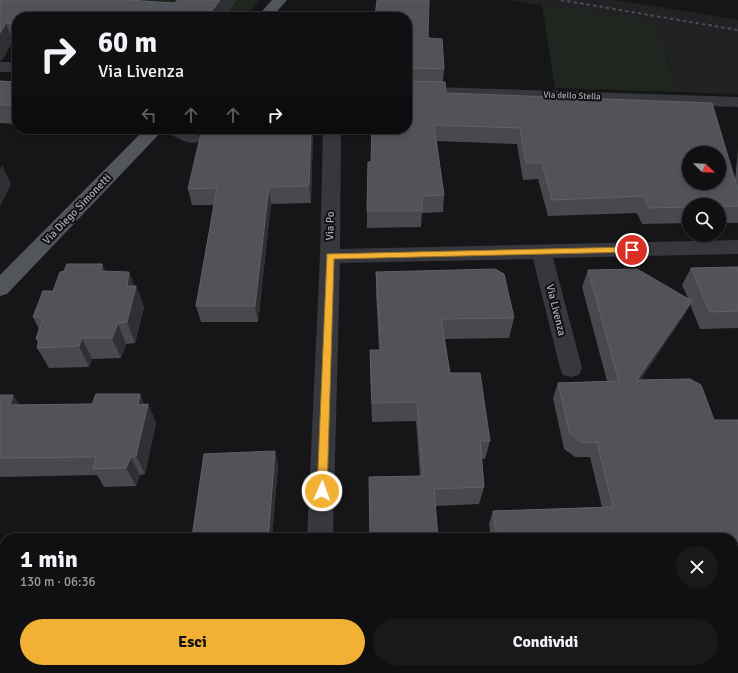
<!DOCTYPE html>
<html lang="it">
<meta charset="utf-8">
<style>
body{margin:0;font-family:Signika,sans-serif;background:#19191b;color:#f1f3f6;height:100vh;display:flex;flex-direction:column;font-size:15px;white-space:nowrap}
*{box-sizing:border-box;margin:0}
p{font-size:13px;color:#9c9d9f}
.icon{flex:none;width:22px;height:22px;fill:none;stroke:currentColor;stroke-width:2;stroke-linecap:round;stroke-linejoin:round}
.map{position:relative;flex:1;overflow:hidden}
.panel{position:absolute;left:0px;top:533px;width:738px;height:140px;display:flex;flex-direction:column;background:#101012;border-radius:16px 16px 0 0;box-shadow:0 2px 6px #0003,0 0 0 1px #303032}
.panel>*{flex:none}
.banner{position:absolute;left:12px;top:12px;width:400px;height:122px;border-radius:16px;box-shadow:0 2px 6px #0003,0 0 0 1px #303032;background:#101012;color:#f1f3f6;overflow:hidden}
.needle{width:26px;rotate:113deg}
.tools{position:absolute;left:682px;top:146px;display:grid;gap:8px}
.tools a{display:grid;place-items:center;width:44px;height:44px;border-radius:50%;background:#101012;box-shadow:0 2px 6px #0003,0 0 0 1px #303032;font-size:20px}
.pin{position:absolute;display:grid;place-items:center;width:34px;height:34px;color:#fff;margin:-17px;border:2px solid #fff;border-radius:50%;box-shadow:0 1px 4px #0007}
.me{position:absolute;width:44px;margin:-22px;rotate:2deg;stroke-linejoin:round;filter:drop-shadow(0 0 3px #0008)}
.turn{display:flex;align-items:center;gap:14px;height:84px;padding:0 20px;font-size:18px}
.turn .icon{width:52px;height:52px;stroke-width:2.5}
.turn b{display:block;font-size:28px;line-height:34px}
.lanes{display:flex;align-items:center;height:38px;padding:0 20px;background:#0003;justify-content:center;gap:20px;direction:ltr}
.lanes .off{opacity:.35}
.round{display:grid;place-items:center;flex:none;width:42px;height:42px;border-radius:21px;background:#19191b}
.head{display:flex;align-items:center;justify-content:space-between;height:68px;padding:0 20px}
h1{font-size:24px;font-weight:700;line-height:30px}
.cta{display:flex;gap:8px;margin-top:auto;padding:8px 20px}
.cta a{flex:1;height:46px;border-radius:24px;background:#f2b134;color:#111;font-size:16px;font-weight:700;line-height:46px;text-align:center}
.cta a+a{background:#19191b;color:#f1f3f6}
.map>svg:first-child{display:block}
.built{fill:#222225}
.green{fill:#1e261f}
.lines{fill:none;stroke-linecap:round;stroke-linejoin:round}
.minor{fill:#37383d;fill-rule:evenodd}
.major{fill:#53555c;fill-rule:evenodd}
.rail{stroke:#4a4c52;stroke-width:2;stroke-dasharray:3.5 3;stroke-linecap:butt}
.wall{fill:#47494d}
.shaded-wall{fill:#2f3033}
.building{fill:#525359;stroke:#5f6168;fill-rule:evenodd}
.route{fill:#f2b134;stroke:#9d7322}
.labels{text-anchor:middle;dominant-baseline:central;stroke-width:4;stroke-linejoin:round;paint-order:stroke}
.far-street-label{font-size:9px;fill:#a8adb8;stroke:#111113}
.street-label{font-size:11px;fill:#a8adb8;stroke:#111113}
</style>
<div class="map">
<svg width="738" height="673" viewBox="0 0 738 673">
<rect width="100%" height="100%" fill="#161618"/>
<path class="built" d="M506 0H616L738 20V94L678 92 667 60 563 8Z"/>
<path class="green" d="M108 0H260L244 17H101Z
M542 5 652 22 678 92 555 88Z"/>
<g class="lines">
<path class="minor" d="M0 62H17V72H0Z
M407 86 738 97V107L407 96Z
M164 129C177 129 193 126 201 138L198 142 192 143 186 142 167 133Z
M323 129H341L340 249 738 240V254L553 258 582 368 579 375 571 377 563 375 560 368 533 259 340 263 333 538H307L320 256Z
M733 647H738V673H724L721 668H733Z
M301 668H331V673H301Z
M485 668H620L618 673H483Z"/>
<path class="major" d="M272 0H287L272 17H257Z
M145 129H164L7 294 0 296V275Z"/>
<path class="rail" d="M561 0 738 30"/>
</g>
<path class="wall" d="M0 0 174 3 237 0 224 17H17V41H13L2 60Z
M407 17 428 38 444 69 443 82 446 93 735 180 738 150V223H719V205H689V223L642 224 637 213 548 216 538 179 523 180 517 144 436 141 444 195 443 212 422 213 421 227 367 228V211L371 162Z
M0 81 17 82V124L0 123Z
M37 129H103V130H38Z
M313 129 311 203 271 204 258 322H201L196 306 214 205H192L188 189Z
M102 264 105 271 134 286H136L144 307 135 343 126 344 121 358 92 359 89 367 49 368 37 348 38 342 36 339 39 329 33 317 53 291Z
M738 267V328L700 329 690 304 683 317 640 380 714 420H738V593H734L733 591V538H491L489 524 493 511 602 507 590 457H575L564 449 553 398 558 383 607 381 582 287 588 270 688 298 682 285 691 268Z
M376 272 514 318 509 338 444 339 450 373 490 441 485 459H482L484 487 479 504 435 506 420 476 416 421 372 422 370 370V350H379L376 293Z
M140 394 144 405 148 404 156 423 145 474 140 475 136 486 104 487 97 475 0 477V395L20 405 92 404Z
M278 464 272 538H193L192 537Z"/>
<path class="shaded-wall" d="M220 0H237L224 17H207Z
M6 23 13 41 2 60 0 61V33Z
M408 68 407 84V69Z
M311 129H313L311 203 309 186Z
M2 165 11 184 0 207V170Z
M269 187 271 204 258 322 255 306Z
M102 264 111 286 101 271Z
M129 272 136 289V286L144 307 135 343 127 322V286Z
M692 301 683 317 630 396 637 380Z
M118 323 126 344 121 358 112 338Z
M82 338 92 359 89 367 79 346Z
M140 394 147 410 148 404 156 423 145 474 136 456 138 405Z
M13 395 26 414 10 405Z
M275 451 278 464 272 538H269Z
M131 457 140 475 136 486 126 468Z
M40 668H53L52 673H39Z
M257 668H260L261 671V673H256Z"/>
<path class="building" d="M0 0H128L174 3 177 1 178 0H220L207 17H17V23H6L0 33Z
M377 0H429L428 38 442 39 444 69 408 68 407 69V17H375Z
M319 15 335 17H318Z
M407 80 408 81 445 82 446 93 712 103 738 190V206L719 207V205H689V207L649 208 644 196 552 200 542 163H526L520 128 434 125 444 195 422 196V211H367L368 162H371L372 129H407ZM689 153H719V183H689Z
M0 81 17 82V105H0Z
M202 129H311L309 186 269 187 255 306H196L217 188 188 189Z
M67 264H102L101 271 129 272 127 286H136L127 322 118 323 112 338H82L79 346 37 348 39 339H36L43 318 33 317 43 291H53L60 272 64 271Z
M738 267V311L710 312 691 268Z
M495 269 504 274 514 318 441 319 450 373H480L490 441H480L484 487 434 489 438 538H370L369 477 423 476 417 402 372 403 370 350H381L376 272Z
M637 269 692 301 637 380 690 379 701 385 714 420H738V575H733V538H497L493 511 613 507 597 442 582 443 570 434 558 383 619 381 588 270Z
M96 394H140L138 405 148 404 136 456 131 457 126 468 93 469 96 457 0 458V395H13L10 405 92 404Z
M275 451 268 537H192L204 454Z
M0 574H5V668H40L39 673H0Z
M189 668H257L256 673H188Z"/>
<path class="route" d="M632 247 636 250 632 252 334 259 327 491 326 495 322 496 318 495 317 491 327 254Z"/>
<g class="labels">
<g class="far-street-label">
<text transform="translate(572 96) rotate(2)">Via dello Stella</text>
</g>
<g class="street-label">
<text transform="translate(77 209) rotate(-46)">Via Diego Simonetti</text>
<text transform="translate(330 226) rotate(-89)">Via Po</text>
<text transform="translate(556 310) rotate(76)">Via Livenza</text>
</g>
</g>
</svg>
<div class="tools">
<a><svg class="needle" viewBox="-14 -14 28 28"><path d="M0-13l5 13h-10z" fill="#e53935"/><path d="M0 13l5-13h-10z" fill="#9c9d9f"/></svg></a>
<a><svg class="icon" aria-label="search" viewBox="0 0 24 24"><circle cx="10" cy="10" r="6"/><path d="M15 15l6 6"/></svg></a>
</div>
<div class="pin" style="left:632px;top:250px;background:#d93025"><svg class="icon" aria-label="arrive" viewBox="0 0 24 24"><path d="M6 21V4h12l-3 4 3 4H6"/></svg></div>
<svg class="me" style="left:322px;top:491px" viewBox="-20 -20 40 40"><circle r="17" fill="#f2b134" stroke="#fff" stroke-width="3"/><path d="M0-11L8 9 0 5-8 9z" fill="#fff"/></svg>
<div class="banner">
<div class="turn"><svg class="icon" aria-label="right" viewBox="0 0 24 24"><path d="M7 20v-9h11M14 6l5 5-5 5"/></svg><div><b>60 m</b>Via Livenza</div></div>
<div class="lanes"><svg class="icon off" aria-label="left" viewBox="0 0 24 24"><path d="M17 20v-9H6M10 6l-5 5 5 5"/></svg><svg class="icon off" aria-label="ahead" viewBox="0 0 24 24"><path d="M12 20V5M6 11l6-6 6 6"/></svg><svg class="icon off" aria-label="ahead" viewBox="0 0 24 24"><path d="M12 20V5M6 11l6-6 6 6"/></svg><svg class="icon" aria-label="right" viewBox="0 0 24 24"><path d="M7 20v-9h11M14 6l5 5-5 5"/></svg></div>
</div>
<section class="panel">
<div class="head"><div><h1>1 min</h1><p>130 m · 06:36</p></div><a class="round"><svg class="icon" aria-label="close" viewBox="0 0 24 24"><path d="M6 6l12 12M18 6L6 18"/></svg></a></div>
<div class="cta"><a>Esci</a><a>Condividi</a></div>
</section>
</div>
